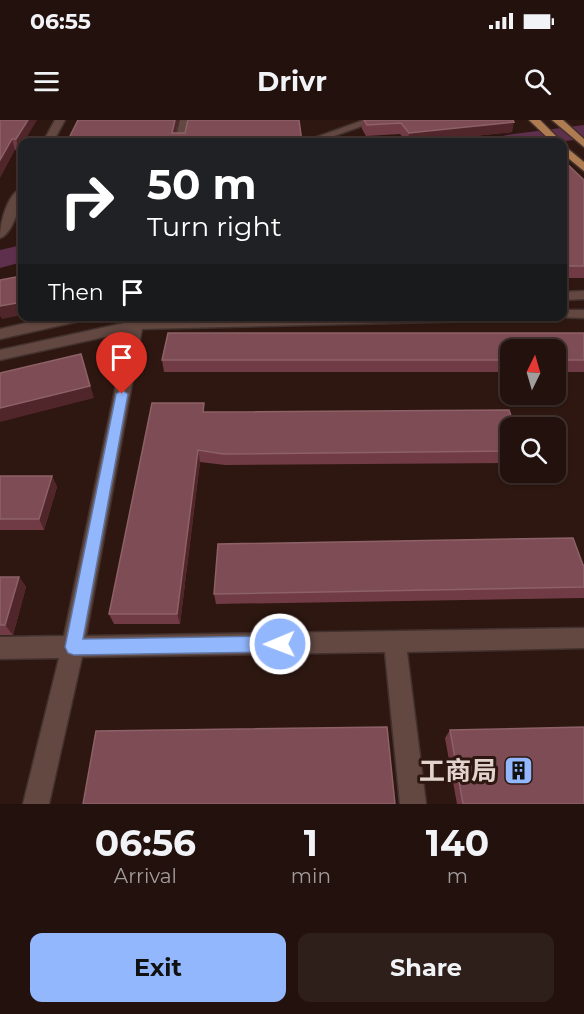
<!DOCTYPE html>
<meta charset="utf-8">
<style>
body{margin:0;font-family:Montserrat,"Noto Sans SC",sans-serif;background:#2e1f1b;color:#f1f3f6;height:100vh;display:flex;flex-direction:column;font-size:22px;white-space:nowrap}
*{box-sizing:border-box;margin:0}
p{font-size:20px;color:#a29d9d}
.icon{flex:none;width:33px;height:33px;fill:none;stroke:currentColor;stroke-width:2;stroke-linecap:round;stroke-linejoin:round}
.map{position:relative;height:684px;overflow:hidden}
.details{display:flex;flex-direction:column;background:#22110d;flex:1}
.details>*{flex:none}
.guide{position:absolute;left:18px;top:18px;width:549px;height:183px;border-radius:12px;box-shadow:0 2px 4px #0004,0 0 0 2px #3f312e;background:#202124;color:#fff;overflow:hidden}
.needle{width:39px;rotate:5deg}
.tools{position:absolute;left:500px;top:219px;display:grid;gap:12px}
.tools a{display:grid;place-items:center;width:66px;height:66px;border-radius:12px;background:#22110d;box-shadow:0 2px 4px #0004,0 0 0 2px #3f312e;font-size:30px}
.pin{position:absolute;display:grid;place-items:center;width:51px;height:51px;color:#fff;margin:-62px -26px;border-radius:50% 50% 50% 0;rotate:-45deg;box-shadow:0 0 6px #0007}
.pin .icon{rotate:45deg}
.me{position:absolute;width:66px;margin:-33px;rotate:269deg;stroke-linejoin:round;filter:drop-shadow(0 0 4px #0008)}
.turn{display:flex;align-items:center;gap:21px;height:126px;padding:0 30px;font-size:27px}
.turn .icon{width:78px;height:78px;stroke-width:2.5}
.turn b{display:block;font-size:42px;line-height:51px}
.then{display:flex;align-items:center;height:57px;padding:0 30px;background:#0003;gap:12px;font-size:22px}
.eta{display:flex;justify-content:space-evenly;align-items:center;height:102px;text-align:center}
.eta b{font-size:36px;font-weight:700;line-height:42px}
.action{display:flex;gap:12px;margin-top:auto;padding:12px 30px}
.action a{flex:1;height:69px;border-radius:12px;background:#93b7fd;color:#111;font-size:24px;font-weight:700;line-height:69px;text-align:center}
.action a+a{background:#2e1f1b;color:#f1f3f6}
.status{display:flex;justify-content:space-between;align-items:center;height:42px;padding:0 30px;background:#22110d;direction:ltr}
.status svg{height:16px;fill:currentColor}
header{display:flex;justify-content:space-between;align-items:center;height:78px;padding:0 30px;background:#22110d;font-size:27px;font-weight:700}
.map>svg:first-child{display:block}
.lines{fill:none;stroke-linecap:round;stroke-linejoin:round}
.river{fill:#5f304e;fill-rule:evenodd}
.minor-casing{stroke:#42312e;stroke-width:3}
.major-casing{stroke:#42312e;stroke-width:3}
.minor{fill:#624841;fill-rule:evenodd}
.major{fill:#af7b50;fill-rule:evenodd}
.wall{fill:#713b45}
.shaded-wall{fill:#51262a}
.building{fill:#7d4c54;stroke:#8d6167;stroke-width:1.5}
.route{fill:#93b7fd;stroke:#6077a4;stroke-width:1.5}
.labels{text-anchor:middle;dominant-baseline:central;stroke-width:6;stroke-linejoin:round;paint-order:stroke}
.near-poi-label{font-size:26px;font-weight:bold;fill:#e3d3ce;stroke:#2e1711;text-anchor:end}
</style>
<div class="status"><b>06:55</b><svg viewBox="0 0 49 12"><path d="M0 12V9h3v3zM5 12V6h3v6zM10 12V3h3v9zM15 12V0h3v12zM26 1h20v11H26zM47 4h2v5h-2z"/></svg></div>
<header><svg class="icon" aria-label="menu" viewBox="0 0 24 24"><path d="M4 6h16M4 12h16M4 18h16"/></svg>Drivr<svg class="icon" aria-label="search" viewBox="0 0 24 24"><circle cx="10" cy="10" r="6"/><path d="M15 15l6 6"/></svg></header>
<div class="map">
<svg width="584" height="684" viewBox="0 0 584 684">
<rect width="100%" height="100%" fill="#2e1711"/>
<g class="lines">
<path class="river" d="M584 5V19L555 22H496L499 17 507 15Z
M22 125V142L0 148V130Z"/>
<defs>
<path id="minor" d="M55 0H65L53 22H43Z
M180 0H190L185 22H175Z
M364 0H379L317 22H303Z
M22 68C23 79 13 114 0 118 0 103 7 74 22 68Z
M584 171V179L562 180V172Z
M562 190H584V198L557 197 562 196Z
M57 196H87L80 201 0 219V209Z
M130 196H144V200L283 196H483L476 201 142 209 86 516 584 508V528L407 532 426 684H400L385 532 82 537 49 684H23L59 538 0 539V517L64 516 127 212 0 240V230L129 202Z"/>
<path id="major" d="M529 0H540L562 22H552Z
M552 0H563L584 19V27Z
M562 24 584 42V51L562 33Z"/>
</defs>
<use href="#minor" class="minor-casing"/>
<use href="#major" class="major-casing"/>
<use href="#minor" class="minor"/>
<use href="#major" class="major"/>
</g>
<path class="wall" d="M0 0 22 22V25L19 30H15Z
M178 0 176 13 302 22H67Z
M362 0H513L512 12 417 22H407L400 14 366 16 362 9Z
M562 39 584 60V158H562Z
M584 213V252H555V230H510V252H164L162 240Z
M205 292 510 308V343L225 345 200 342 180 504H114L109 494Z
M0 356H52L57 367 44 410H0Z
M583 445H584V478L216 484 214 474Z
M0 457H19L26 467 13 515H0Z
M450 610 584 684H457L445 618Z"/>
<path class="shaded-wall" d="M28 0H37L24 22H22V25L19 30 16 19Z
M175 0H178L174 20 172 13Z
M514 2 512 12 417 22H408L409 13Z
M12 19 15 30 0 58V40Z
M22 182V195L2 199 0 196V186Z
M81 234 94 278 0 302V288Z
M198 330 200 342 180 504 177 494Z
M52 356 57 367 44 410 39 399Z
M19 457 26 467 13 515 5 505Z"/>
<path class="building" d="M0 0H28L16 19H12L0 40Z
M78 0H175L172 13H185L188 0H299L302 22H193V20H160V22H67Z
M364 0H513L514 2 409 13 401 3 367 5Z
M540 17 546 22H517Z
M562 39 584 60V146H562Z
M22 156V182L0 186V160Z
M168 213H584V240H555V230H510V240H162Z
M81 234 90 266 0 288V253Z
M152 283H204L203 292 509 290 515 308H510V331L223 334 198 330 177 494H109Z
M0 356H52L39 399H0Z
M573 418 583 445H584V467L214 474 218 424Z
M0 457H19L5 505H0Z
M387 607 395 684H83L96 611Z
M584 607V684H463L450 610Z"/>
<path class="route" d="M122 270 128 274 83 519 280 516 286 518 288 524 286 529 280 532 74 535 68 533 65 527 116 274Z"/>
<defs>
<symbol id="building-square" viewBox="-11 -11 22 22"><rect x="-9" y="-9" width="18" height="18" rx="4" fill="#93b7fd" stroke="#2e1711"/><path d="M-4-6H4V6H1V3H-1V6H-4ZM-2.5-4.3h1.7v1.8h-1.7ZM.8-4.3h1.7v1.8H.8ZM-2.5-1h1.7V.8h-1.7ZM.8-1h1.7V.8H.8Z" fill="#111"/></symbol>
</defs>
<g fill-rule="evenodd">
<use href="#building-square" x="502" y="634" width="33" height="33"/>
</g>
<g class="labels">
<g class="near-poi-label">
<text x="497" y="651">工商局</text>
</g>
</g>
</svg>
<div class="tools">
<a><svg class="needle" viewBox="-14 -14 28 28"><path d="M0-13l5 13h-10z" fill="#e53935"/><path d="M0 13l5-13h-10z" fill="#a29d9d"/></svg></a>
<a><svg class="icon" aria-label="search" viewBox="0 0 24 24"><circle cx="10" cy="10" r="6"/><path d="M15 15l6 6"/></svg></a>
</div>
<div class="pin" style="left:122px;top:274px;background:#d93025"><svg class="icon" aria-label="arrive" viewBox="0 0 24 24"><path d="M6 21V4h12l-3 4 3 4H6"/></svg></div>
<svg class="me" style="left:280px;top:524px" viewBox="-20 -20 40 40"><circle r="17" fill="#93b7fd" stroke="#fff" stroke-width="3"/><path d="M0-11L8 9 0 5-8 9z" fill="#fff"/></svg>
<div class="guide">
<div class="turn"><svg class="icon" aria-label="right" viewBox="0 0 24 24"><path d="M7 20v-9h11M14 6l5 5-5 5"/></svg><div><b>50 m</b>Turn right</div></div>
<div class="then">Then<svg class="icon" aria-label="arrive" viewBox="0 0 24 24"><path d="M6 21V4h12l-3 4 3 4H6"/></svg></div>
</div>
</div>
<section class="details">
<div class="eta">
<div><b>06:56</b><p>Arrival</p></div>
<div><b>1</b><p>min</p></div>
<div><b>140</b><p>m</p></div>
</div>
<div class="action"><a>Exit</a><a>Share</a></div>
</section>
